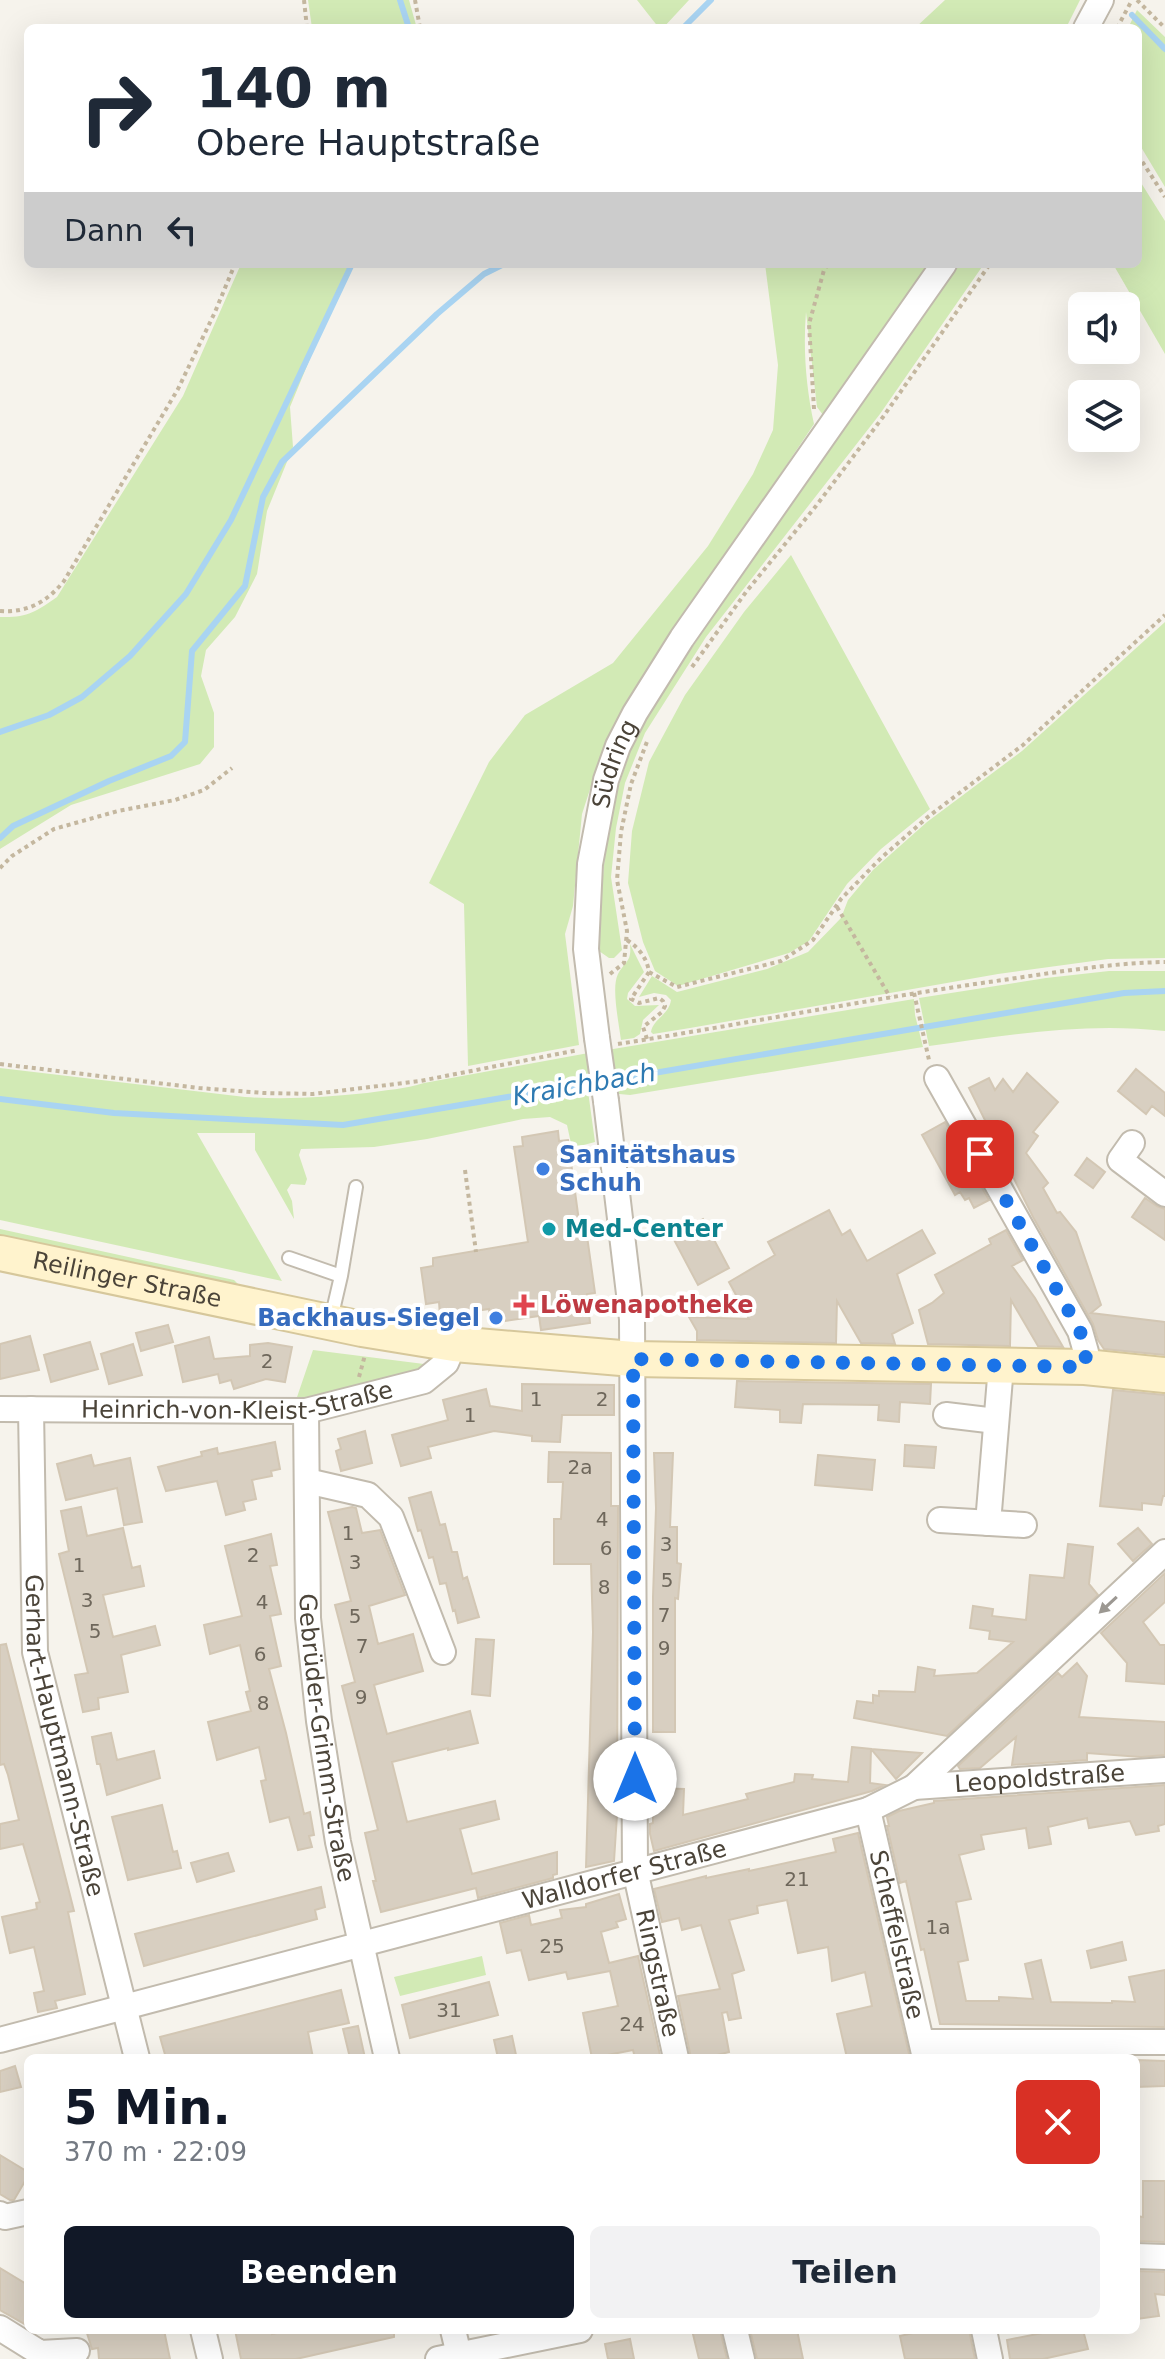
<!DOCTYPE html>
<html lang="de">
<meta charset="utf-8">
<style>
body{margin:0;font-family:"DejaVu Sans",sans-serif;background:#f2f2f3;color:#1f2937;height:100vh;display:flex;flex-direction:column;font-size:30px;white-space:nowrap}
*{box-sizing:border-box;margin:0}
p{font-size:26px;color:#747a83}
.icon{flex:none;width:44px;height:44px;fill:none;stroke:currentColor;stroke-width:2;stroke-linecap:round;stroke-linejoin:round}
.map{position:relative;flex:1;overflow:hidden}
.sheet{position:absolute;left:24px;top:2054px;width:1116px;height:280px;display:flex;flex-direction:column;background:#fff;border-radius:12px;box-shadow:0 8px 32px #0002}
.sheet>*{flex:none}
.guide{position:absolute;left:24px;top:24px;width:1118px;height:244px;border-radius:12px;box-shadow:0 8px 32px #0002;background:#fff;color:#1f2937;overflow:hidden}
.fabs{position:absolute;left:1068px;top:292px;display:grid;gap:16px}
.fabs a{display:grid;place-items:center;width:72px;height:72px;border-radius:12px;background:#fff;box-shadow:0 8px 32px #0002;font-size:40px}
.pin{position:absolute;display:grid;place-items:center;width:68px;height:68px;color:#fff;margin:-34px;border-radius:16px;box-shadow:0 4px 12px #0006}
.me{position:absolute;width:88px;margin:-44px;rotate:0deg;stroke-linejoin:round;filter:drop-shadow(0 0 6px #0008)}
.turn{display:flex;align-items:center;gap:28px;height:168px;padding:0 40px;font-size:36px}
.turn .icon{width:104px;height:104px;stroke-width:2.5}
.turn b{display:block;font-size:56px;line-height:68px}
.then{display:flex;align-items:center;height:76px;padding:0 40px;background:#0003;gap:16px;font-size:30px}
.round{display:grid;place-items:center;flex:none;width:84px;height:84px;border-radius:12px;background:#f2f2f3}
.overview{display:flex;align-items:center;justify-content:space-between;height:136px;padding:0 40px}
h1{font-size:48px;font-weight:800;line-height:60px;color:#111827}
.action{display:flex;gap:16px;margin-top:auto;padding:16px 40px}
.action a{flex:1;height:92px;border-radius:12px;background:#111827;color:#fff;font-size:32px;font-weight:800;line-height:92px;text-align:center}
.action a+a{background:#f2f2f3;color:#1f2937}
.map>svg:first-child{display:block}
.green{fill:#d2eab5}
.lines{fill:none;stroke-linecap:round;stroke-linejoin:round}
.stream{stroke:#a9d4f2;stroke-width:6}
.building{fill:#d8cfc1;stroke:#d3c7b4;stroke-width:2}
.lane-casing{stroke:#c2bbae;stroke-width:16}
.street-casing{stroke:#c2bbae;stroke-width:28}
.secondary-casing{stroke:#d6c79b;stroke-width:38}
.path{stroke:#c4b79f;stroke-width:4;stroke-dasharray:4 4;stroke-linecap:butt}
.lane{stroke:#fff;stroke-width:12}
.street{stroke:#fff;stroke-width:24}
.secondary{stroke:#fff3cd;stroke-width:34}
.street-bridge-casing{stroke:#c2bbae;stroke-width:28;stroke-linecap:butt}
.street-bridge{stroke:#fff;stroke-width:24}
.oneway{fill:#9c9892}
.route{stroke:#1a73e8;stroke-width:14;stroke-dasharray:0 25.2}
.shop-dot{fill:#3f7fe0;stroke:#fff;stroke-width:3}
.culture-dot{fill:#0f9aa8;stroke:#fff;stroke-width:3}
.health-dot{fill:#e0444e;stroke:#fff;stroke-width:3}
.labels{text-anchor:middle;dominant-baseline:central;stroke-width:8;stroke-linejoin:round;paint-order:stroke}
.number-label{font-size:20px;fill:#6e675b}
.street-label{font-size:24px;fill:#4b4439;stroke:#fff}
.shop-label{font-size:24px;font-weight:bold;fill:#366cbe;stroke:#fff;text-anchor:start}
.culture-label{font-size:24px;font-weight:bold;fill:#0d838f;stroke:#fff;text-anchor:start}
.health-label{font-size:24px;font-weight:bold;fill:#be3a42;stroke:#fff;text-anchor:start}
.water-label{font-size:26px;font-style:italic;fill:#2e7ab2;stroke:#fff}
</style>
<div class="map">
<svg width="1165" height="2359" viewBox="0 0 1165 2359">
<rect width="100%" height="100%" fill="#f6f3ec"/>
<path class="green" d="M308 0H409L416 25 421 28H312Z
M637 0H689L663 28H659Z
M945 0H1080L1066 28H915Z
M1137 10 1165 37V187L1138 142V28H1128Z
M1138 178 1165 221V354L1113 264H1138Z
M241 264H349L290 407 293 447 267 511 257 574 235 617 206 650 201 676 214 713V747L200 764 71 805 0 849V617C26 618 36 612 57 597L183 396Z
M765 264H928L823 415 817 407 806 312C803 350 806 387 814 424L651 666 617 722 594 777 582 814 573 906 565 934 579 1045 468 1066 464 904 429 883 489 762 525 715 613 663 708 546 753 474 773 430 778 365Z
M959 264H984L880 414 706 637 645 733 625 783 616 828 611 877 622 950 614 958H609L599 951V920L607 832 618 788 630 752 647 716 717 610Z
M791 555 930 809 881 849 847 884 809 941 789 953 678 986 655 971 643 942 628 883 632 831 649 762 685 695 744 612Z
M1165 622V958L1108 959 998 974 690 1028 653 1034 651 1032C653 1019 669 1015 671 1000L666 995 654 993 639 997 652 976 677 992 767 969 808 952 841 918 848 900 873 870 927 822 1022 751Z
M630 944 644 972 628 993 627 999 635 1006 659 1005 643 1020 640 1034 634 1038 621 1040C619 1024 611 987 618 974 625 961 632 962 630 944Z
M1109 971H1165V1031C1086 1022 1007 1035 929 1046L919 998 1046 978Z
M914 999 915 1015 923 1047 630 1095 588 1091 595 1142 572 1148 567 1125 550 1117 523 1119 427 1139 374 1147 301 1149 299 1155 307 1179 305 1185 291 1184 287 1190 292 1201 294 1219 255 1150V1133H197L282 1281 0 1220V1068L245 1097C286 1100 326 1097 367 1093 386 1090 405 1089 424 1083L583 1054Z
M0 1229 234 1280 238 1284 0 1237Z
M313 1350 424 1364 422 1370 295 1403Z
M482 1956 486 1975 400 1996 394 1977Z"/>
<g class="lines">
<path class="stream" d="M400 0 409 28
M1132 15 1165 49
M683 28 711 0
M0 732 49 715 82 697 130 656 186 594 231 520 352 264
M0 838 13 826 109 781 171 756 185 742 192 651 245 586 263 497 282 462 437 314 484 274 504 264
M607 1081 1124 993 1165 991
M0 1099 114 1113 343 1125 596 1082"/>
</g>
<path class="building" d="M1136 1069 1165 1093V1116L1152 1106 1146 1114 1118 1091Z
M1027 1073 1058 1102 1033 1132 1038 1136 1026 1153 1048 1183 1043 1188 1057 1213 1060 1212 1076 1232 1101 1305 1091 1313 1165 1322V1355L1104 1349 1098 1340 1093 1324 1033 1217 969 1088 989 1078 995 1090 1003 1079 1013 1092Z
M945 1122 989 1200 974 1208 969 1198 965 1200 960 1192 955 1195 922 1135Z
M558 1131 559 1141 568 1140 581 1236H587L595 1293 587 1294 590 1323 541 1330 539 1316 491 1323 489 1309 440 1316 439 1302 426 1304 421 1268 433 1266V1258L528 1242 514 1147 523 1146 522 1137Z
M1087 1158 1105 1172 1093 1188 1075 1175Z
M1145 1198 1157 1206 1165 1209V1240L1132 1217Z
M829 1210 842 1235 850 1230 867 1261 922 1230 935 1253 897 1274 913 1323 892 1334 895 1344 861 1343 837 1301 836 1343 697 1340V1331L689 1317 749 1319 729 1282 775 1255 768 1242Z
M703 1219 729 1268 698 1285 672 1236Z
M1006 1230 1023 1260 1012 1266 1035 1298 1063 1347 1038 1346 1011 1300 1010 1346 928 1344 919 1310 932 1303 944 1293 935 1275 991 1244 989 1239Z
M168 1325 173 1342 141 1351 136 1333Z
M30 1336 39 1370 0 1379V1344Z
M209 1337 214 1359 250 1356V1345L268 1343 292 1347 285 1382 266 1379 234 1389 231 1380 220 1383 218 1374 183 1382 175 1346Z
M90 1342 98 1369 51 1382 44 1355Z
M133 1344 142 1375 109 1384 101 1354Z
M737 1381 931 1384 930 1404 900 1402 899 1422 878 1420 879 1405 803 1404 801 1423 780 1422V1410L735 1407Z
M522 1384 614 1385V1415H562L560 1442 532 1441V1436L494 1431 428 1447 431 1458 401 1466 392 1435 448 1420 443 1400 486 1389 490 1406 522 1411Z
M1113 1390 1165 1395V1496H1163L1161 1505 1142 1503V1510L1100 1506Z
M365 1431 372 1463 341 1471 336 1451 341 1449 338 1439Z
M275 1442 280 1469 271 1471 272 1476 252 1480 256 1499 243 1502 245 1510 226 1515 217 1481 166 1491 158 1467 202 1456 201 1452 217 1448 218 1454Z
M905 1445 936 1447 934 1468 904 1466Z
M549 1452 611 1453V1506H618L617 1815 614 1861 586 1867 593 1632 591 1564H554V1519H561L563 1482H548Z
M654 1453H673L670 1527H677V1563L681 1564 678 1599 675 1598V1732H653V1597L656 1508Z
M91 1455 94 1466 130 1458 142 1522 124 1525 117 1488 66 1500 57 1464Z
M818 1455 875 1460 872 1490 815 1485Z
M431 1492 440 1525 445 1524 452 1552H457L463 1579 467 1577 479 1617 458 1623 455 1610 453 1611 446 1583 440 1584 433 1557 429 1558 421 1530 418 1531 409 1498Z
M81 1507 87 1536 123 1528 132 1568 140 1566 144 1586 103 1595 113 1637 155 1626 160 1645 121 1655 128 1692 98 1698 99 1709 83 1712 75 1675 88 1673 59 1554 69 1551 61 1511Z
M352 1507 356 1508 362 1533 380 1530 405 1595 369 1606 378 1644 413 1634 423 1671 374 1685 387 1734 470 1711 478 1743 448 1750V1748L392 1762 407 1822 495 1801 499 1819 460 1829 472 1874 557 1852V1874L553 1875V1878L478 1898 476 1888 381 1912 373 1881H376L365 1833 378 1830 342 1686 355 1682 335 1605 351 1601 328 1512Z
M1138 1528 1152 1544 1133 1561 1118 1544Z
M271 1534 277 1565 270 1566 281 1614 270 1616 281 1666 269 1669 286 1733 304 1814 310 1812 314 1835 309 1836 312 1847 298 1850 289 1817 270 1822 261 1781 266 1780 259 1747 217 1760 208 1722 251 1711 246 1692 250 1691 240 1645 210 1654 204 1625 242 1616 225 1546Z
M1068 1544 1093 1547 1089 1584 1098 1595 947 1736 854 1718 857 1701 873 1703V1695L879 1696V1691L915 1692 918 1667 935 1670 934 1676 977 1673 1013 1642 989 1639 990 1631 970 1628 973 1606 993 1609 992 1616 1026 1620 1030 1575 1064 1578Z
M1165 1573V1602L1143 1622 1160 1645H1165V1684L1126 1681 1127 1663 1101 1633Z
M476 1639 494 1640 490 1696 472 1694Z
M6 1644 74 1911 68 1912 85 1994 55 2001 57 2008 38 2012 34 1993 44 1991 34 1947 10 1953 2 1917 37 1909 36 1903 40 1902 23 1844 0 1849V1824L19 1820 8 1775 4 1764 0 1765V1645Z
M1077 1663 1087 1676 1079 1717 1165 1722V1755L1141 1757 1087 1753V1760L1012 1765 1016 1737 980 1768 960 1769 958 1766 1058 1673 1062 1677Z
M111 1733 117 1760 154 1751 160 1778 107 1795 100 1764H97L92 1737Z
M852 1747 871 1749 870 1783 885 1785 872 1791 654 1851 650 1834V1824L653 1823V1788L684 1789 683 1815 748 1799 746 1794 794 1782 795 1774 813 1775 812 1779 848 1782Z
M871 1749 922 1753 896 1779Z
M1165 1785V1824L1158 1826 1159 1831 1136 1835 1130 1821 1089 1828 1087 1818 1048 1827 1051 1844 1029 1848 1026 1828 981 1835 984 1849 959 1855 971 1899 956 1902 968 1960 958 1962 966 2001H999V1997L1033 1999 1025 1964 1041 1960 1051 2002 1112 2003V2001L1135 2002 1129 1977 1165 1970V2027L940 2024 924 1949 921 1950 906 1881 900 1883 887 1826H889L887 1817 899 1811 934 1803V1801Z
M162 1805 173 1852 177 1851 181 1868 128 1880 112 1817Z
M858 1833 910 2058H847L837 2014 872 2006 865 1972 832 1981 828 1947 798 1953 787 1900 757 1906 758 1913 729 1920 744 1970 732 1974 741 2018 729 2020 727 2012 722 2013 729 2052 717 2055V2058H691L678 1996 720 1989 701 1925 682 1930 679 1918 662 1922 654 1889 706 1876V1878L749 1869V1871L836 1852 833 1839Z
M228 1853 234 1871 197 1882 191 1863Z
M321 1887 325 1907 315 1910 317 1919 144 1966 135 1934Z
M619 1894 626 1919 616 1922 618 1927 601 1932 609 1963 638 1956 660 2055 647 2058H635L633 2050 592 2058 583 2013 618 2006 610 1971 568 1979 566 1972 529 1980 521 1950 507 1953 500 1923 529 1915 531 1925 562 1918 560 1910 586 1907V1904Z
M1122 1942 1126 1960 1091 1968 1087 1951Z
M489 1982 498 2015 410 2038 402 2005Z
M341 1990 349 2023 308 2032 313 2058H166L160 2037Z
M358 2026 365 2058H350L343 2029Z
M512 2036 516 2055 498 2058 494 2040Z
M1136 2060 1165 2061V2086L1136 2087Z
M15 2066 21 2087 0 2092V2071Z
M0 2155 28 2172V2176L14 2200H10L0 2194Z
M1143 2181H1165V2242L1136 2241V2216L1143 2217Z
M0 2268 28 2285V2326L0 2310Z
M1136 2271 1165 2272V2295L1155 2294 1159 2316 1136 2319 1138 2294H1136Z
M86 2330H164L170 2359H99L98 2348 92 2349Z
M235 2330H271L272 2334 290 2330H394V2337L296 2359H241Z
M692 2330H720L727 2359H699Z
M750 2330H797L803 2359H757Z
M926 2330H969L975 2359H905L900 2336Z
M1057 2330H1083L1088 2349 1043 2359H1010L1007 2340Z
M630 2339 634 2359H608L605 2344Z"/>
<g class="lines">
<defs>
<path id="lane" d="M289 1258 341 1276
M331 1319 341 1276 356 1187"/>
<g id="street">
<path d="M1086 28 1101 0"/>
<path id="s1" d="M597 1038 586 949 590 864 606 780 618 746 635 713 682 638 944 264"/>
<path d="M937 1078 1080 1331 1086 1352 1085 1367"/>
<path id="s2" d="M606 1101 632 1319 635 1870 676 2058"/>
<path d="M1132 1143 1120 1160 1165 1194"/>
<path id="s3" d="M0 1409 306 1411 424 1381 446 1363 454 1344"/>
<path id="s4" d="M31 1409 35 1652 137 2058"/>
<path id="s5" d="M306 1411 308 1618 319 1721 338 1842 387 2058"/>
<path d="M946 1415 996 1421"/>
<path d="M307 1481 368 1495 391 1517 443 1652"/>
<path d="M940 1520 1024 1525"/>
<path d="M988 1523 1001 1366"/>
<path id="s6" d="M914 1787 1165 1770"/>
<path id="s7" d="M868 1810 925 2058"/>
<path id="s8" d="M0 2040 868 1810 914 1787 1165 1552"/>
<path d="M922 2042H1165"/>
<path d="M0 2214 5 2217 28 2212"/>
<path d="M1136 2256 1165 2257"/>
<path d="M0 2328 40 2353 77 2351"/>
<path d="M203 2330 210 2359"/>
<path d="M453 2330 460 2359"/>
<path d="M735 2330 742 2359"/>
<path d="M984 2330 990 2359"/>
<path d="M438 2359 580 2330"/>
</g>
<g id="secondary">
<path id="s9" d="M0 1253 362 1329 454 1344 633 1359 1085 1367 1165 1375"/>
</g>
</defs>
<use href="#lane" class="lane-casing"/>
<use href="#street" class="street-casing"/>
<use href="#secondary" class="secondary-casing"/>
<path class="path" d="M304 0 307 28
M415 0 420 28
M1137 0 1165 28
M1117 28 1132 0
M1138 155 1165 197
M814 409 809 324 824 270 828 264
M0 611C27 613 47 602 64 581L178 389 215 312 235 264
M692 667 746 592 816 506 883 417 990 264
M0 868 12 856 54 829 118 811 175 800 204 790 232 768
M837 907 890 997
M627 940C639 948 647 958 649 972L631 999 639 1003 659 998 663 1001 665 1006 662 1012 643 1027 647 1039
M649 972 677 987 781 961 813 940 841 899 881 858 929 816 1023 745 1165 615
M610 974 624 963 627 931 617 880 621 832 631 784 648 739
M914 993 929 1060
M618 1044C744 1024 869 999 996 981 1052 973 1108 963 1165 962
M0 1064 199 1088 264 1093 313 1094 420 1081 578 1050
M465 1170 476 1252
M359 1377 365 1355"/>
<use href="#lane" class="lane"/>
<use href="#street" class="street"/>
<use href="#secondary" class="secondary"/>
<defs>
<path id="street-bridge" d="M597 1038 606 1101"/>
</defs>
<use href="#street-bridge" class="street-bridge-casing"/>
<use href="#street-bridge" class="street-bridge"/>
</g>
<defs><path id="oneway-solid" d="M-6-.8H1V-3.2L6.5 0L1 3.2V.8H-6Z" transform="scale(2)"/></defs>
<use class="oneway" href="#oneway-solid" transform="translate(1108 1605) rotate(137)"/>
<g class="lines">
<path class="route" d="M635 1779 633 1359 1085 1367 1086 1352 1080 1331 980 1154"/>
</g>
<g class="shop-dot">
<circle cx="543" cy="1169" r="8"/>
<circle cx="496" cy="1318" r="8"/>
</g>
<circle class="culture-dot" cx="549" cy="1229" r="8"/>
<path class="health-dot" d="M520 1293h8v8h8v8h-8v8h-8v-8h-8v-8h8z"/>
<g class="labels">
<g class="number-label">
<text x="267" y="1361">2</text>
<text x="536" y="1399">1</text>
<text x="602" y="1399">2</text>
<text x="470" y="1415">1</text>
<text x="580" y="1467">2a</text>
<text x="602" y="1519">4</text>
<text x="348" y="1533">1</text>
<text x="666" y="1544">3</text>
<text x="606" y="1548">6</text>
<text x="253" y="1555">2</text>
<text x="355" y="1562">3</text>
<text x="79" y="1565">1</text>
<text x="667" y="1580">5</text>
<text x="604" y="1587">8</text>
<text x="87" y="1600">3</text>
<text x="262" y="1602">4</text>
<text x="664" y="1615">7</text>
<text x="355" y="1616">5</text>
<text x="95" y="1631">5</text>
<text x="362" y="1646">7</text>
<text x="664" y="1648">9</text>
<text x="260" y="1654">6</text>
<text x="361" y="1697">9</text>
<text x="263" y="1703">8</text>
<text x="797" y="1879">21</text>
<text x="938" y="1927">1a</text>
<text x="552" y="1946">25</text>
<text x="449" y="2010">31</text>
<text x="632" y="2024">24</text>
</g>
<g class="street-label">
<text stroke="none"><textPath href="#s1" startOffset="278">Südring</textPath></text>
<text stroke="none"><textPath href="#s9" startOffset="130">Reilinger Straße</textPath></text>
<text stroke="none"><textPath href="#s3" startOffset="238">Heinrich-von-Kleist-Straße</textPath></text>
<text stroke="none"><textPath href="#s4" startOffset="330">Gerhart-Hauptmann-Straße</textPath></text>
<text stroke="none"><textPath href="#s5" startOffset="328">Gebrüder-Grimm-Straße</textPath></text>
<text stroke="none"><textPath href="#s6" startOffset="126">Leopoldstraße</textPath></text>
<text stroke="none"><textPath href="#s8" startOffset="646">Walldorfer Straße</textPath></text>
<text stroke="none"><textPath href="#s7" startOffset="128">Scheffelstraße</textPath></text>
<text stroke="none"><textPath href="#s2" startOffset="876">Ringstraße</textPath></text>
</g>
<g class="shop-label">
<text x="559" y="1155">Sanitätshaus<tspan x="559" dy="28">Schuh</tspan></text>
<text x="480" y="1318" text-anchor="end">Backhaus-Siegel</text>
</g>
<g class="culture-label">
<text x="565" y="1229">Med-Center</text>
</g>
<g class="health-label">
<text x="540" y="1305">Löwenapotheke</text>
</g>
<g class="water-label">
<text transform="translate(584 1084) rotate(-10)">Kraichbach</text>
</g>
</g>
</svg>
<div class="fabs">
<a><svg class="icon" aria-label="sound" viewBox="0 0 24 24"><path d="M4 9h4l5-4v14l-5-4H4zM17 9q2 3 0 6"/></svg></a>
<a><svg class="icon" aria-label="layers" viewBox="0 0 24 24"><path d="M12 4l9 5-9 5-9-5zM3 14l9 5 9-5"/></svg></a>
</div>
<div class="pin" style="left:980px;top:1154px;background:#d93025"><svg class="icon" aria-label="arrive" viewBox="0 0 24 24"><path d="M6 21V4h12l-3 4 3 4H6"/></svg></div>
<svg class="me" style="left:635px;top:1779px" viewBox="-20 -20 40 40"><circle r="19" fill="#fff"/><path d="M0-13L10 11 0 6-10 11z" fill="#1a73e8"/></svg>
<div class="guide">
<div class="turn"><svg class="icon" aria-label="right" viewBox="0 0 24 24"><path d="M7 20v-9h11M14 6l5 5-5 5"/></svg><div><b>140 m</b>Obere Hauptstraße</div></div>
<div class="then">Dann<svg class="icon" aria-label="left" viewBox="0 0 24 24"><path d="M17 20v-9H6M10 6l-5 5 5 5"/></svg></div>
</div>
<section class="sheet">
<div class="overview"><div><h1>5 Min.</h1><p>370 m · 22:09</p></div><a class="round" style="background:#d93025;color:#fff"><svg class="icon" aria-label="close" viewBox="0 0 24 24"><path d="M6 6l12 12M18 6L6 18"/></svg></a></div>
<div class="action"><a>Beenden</a><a>Teilen</a></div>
</section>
</div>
